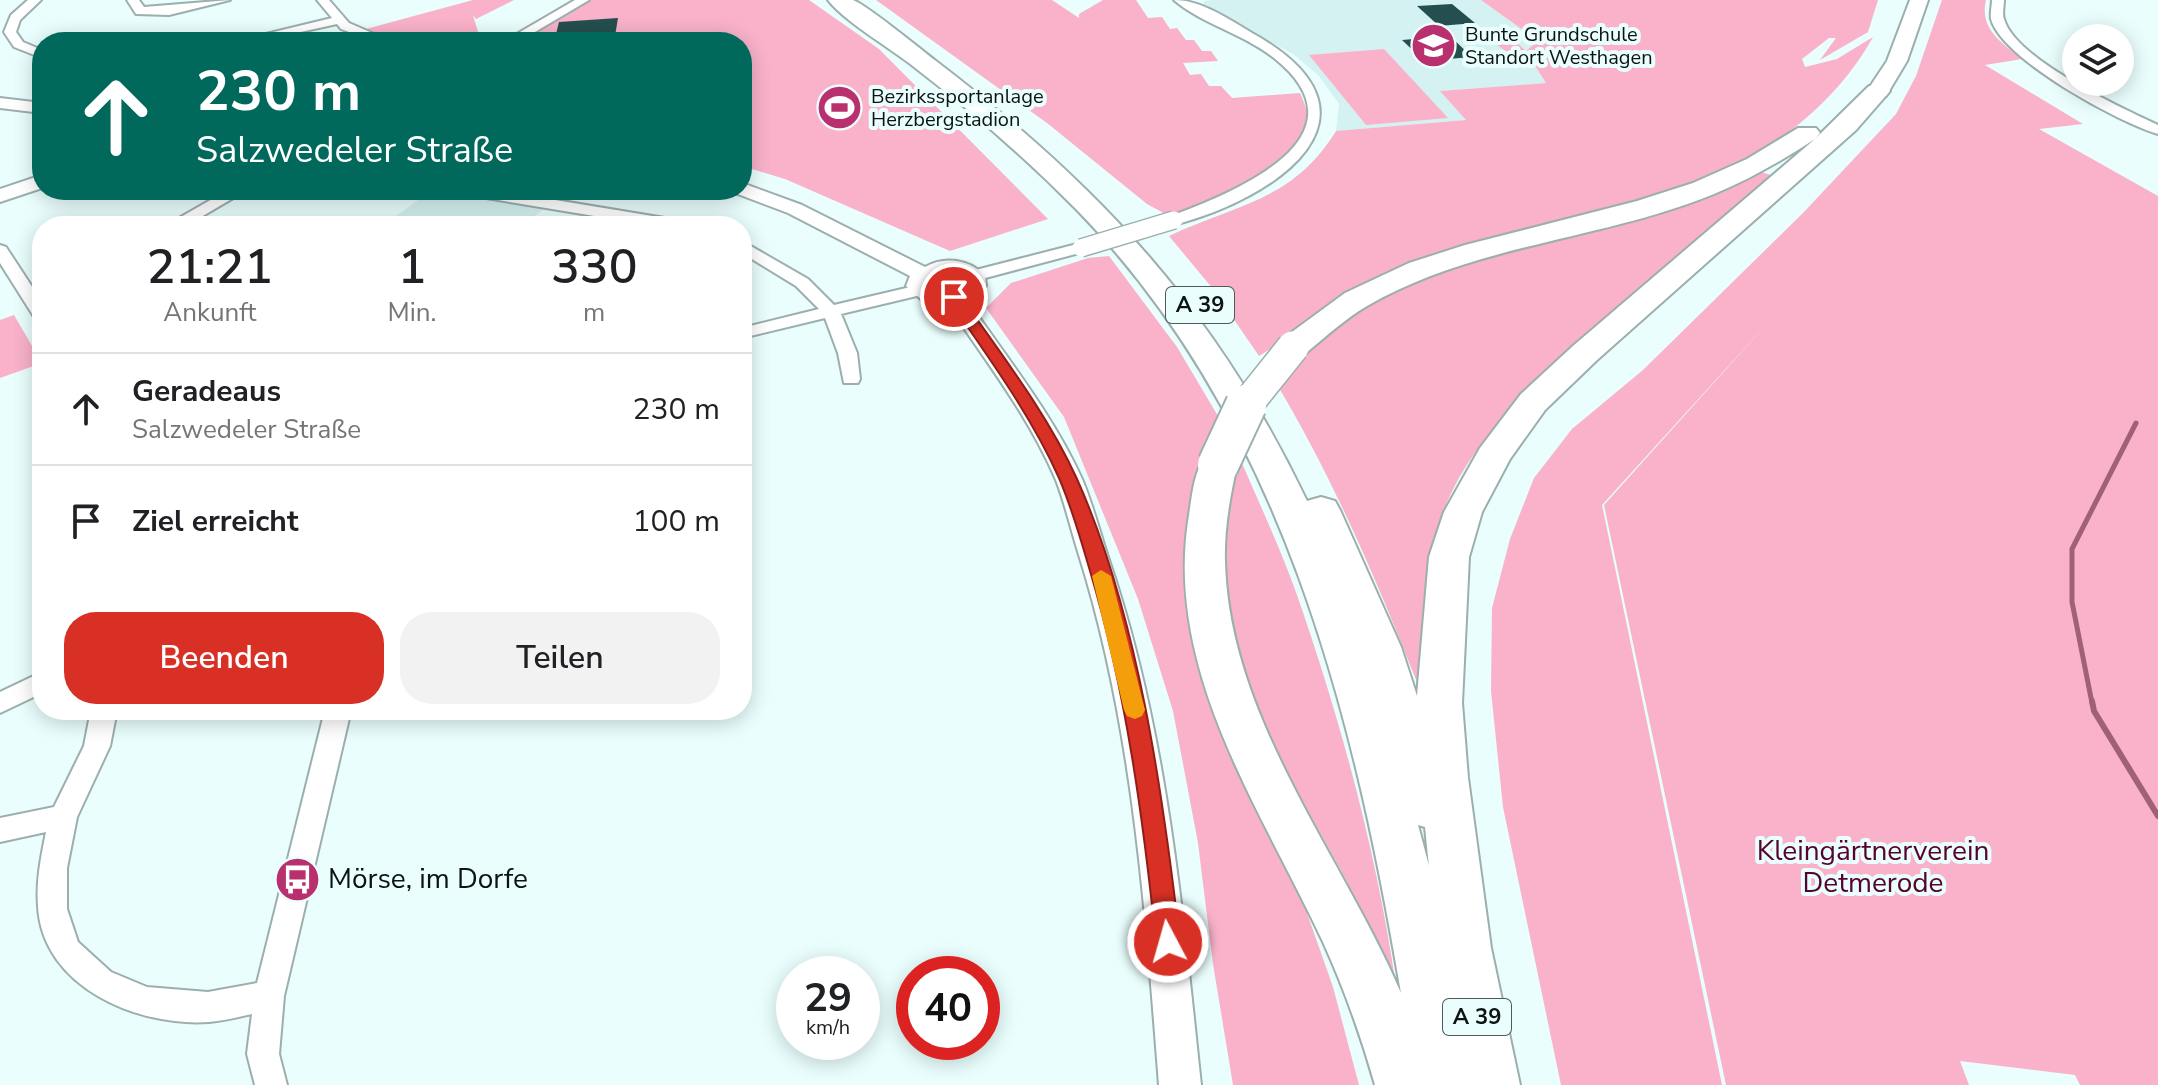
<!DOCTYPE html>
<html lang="de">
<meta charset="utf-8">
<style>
body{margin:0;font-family:"Nunito Sans",sans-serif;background:#f2f2f2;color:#202124;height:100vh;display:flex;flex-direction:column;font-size:30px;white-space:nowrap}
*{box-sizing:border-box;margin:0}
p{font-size:26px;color:#757577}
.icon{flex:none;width:44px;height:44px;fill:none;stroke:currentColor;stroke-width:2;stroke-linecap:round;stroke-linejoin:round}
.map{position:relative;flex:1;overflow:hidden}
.panel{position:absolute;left:32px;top:216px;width:720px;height:504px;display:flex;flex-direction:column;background:#fff;border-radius:32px;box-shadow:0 4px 20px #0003}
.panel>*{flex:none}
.top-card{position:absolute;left:32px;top:32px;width:720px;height:168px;border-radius:32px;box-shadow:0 4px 20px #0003;background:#00695c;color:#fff;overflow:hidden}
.controls{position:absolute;left:2062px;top:24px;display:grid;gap:16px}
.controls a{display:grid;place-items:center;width:72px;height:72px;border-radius:50%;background:#fff;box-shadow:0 4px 20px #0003;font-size:40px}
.speed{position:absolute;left:776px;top:956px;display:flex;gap:16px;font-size:40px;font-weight:700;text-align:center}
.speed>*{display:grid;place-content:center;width:104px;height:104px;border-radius:50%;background:#fff;box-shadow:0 4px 20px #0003;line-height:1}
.speed small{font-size:20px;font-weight:400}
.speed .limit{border:12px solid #d22;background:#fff;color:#111}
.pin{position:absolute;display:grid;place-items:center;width:68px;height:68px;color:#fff;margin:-34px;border:4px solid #fff;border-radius:50%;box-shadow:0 2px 8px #0007}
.me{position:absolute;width:88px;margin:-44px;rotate:354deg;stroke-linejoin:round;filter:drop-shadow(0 0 6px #0008)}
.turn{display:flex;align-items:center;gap:28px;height:168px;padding:0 32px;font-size:36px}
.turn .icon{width:104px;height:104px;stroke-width:2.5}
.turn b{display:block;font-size:56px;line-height:68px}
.eta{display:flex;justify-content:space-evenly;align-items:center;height:136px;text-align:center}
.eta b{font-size:48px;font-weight:600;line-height:56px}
.button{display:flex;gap:16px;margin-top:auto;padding:16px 32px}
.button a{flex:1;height:92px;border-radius:32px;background:#d93025;color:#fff;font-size:32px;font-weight:600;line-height:92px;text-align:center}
.button a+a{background:#f2f2f2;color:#202124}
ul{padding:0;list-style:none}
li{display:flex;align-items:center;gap:24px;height:112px;padding:0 32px;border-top:2px solid #e0e0e0}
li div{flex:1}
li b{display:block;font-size:30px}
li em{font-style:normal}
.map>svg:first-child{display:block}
.built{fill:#d4f2f1}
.green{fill:#f9b2c9}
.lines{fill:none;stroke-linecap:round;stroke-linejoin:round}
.stream-far1{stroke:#a06178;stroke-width:5}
.stream{stroke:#a06178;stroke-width:6}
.building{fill:#244f4e}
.minor-casing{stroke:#9bafae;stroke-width:4}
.tertiary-casing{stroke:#9bafae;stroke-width:4}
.trunk-casing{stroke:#9bafae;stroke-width:4}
.motorway-casing{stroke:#9bafae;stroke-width:4}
.minor{fill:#fff;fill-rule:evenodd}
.tertiary{fill:#fff;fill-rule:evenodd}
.trunk{fill:#fff;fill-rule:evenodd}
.motorway{fill:#fff;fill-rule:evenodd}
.minor-bridge-casing{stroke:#9bafae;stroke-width:20;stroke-linecap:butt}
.motorway-bridge-far1-casing{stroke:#9bafae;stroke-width:34;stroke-linecap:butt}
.motorway-bridge-casing{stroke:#9bafae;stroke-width:44;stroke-linecap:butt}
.minor-bridge{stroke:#fff;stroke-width:17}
.motorway-bridge-far1{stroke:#fff;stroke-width:31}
.motorway-bridge{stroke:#fff;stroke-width:40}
.route{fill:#d93025;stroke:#8d1f18;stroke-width:2}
.slow{fill:#f59e0b}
.labels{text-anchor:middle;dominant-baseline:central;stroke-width:8;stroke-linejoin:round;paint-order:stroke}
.far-poi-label{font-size:20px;fill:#0c1313;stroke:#e9fefd;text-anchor:start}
.shield{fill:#e9fefd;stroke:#4e5a59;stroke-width:2}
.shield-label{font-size:22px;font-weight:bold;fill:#0c1313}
.near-park-label{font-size:28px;fill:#57032e;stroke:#e9fefd}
.near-poi-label{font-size:28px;fill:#0c1313;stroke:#e9fefd;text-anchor:start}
</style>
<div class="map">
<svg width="2158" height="1085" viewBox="0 0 2158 1085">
<rect width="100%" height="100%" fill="#e9fefd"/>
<path class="built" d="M1211 0H1481L1538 41 1526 52 1546 83 1441 91 1468 120 1336 131 1339 104 1319 76 1293 54 1203 5 1204 1Z
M432 190H444L546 207 523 226H382Z"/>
<path class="green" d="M473 0H514L476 19 473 15 481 42H400L379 36 380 42H331L372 32 366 29Z
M586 0H809L879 49 1048 219 950 251 785 179 742 166V42H514Z
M876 0H1052L1079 18V14L1103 0H1136L1148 18 1162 17 1170 29 1177 28 1186 40H1194L1202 51H1211L1218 61 1183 63 1190 75 1201 74 1209 86H1221L1232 98 1300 93C1304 102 1309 113 1306 123 1293 173 1212 200 1169 216L1147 204 1047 123Z
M1481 0H1878L1868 32 1820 60 1836 38H1829L1802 59 1805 67 1837 59 1873 37C1836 104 1772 151 1704 183L1430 257 1385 274 1327 305 1287 338 1259 356 1213 289 1169 236C1237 204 1293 201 1336 131L1466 120 1440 91 1546 83 1530 58H1515L1496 44 1515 41 1526 51 1538 41Z
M1942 0H1986C1979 29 2002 43 2022 59L1985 65 2083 124 2039 129 2158 196V1085H2080L2075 1075 1960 1061 1969 1085H1726L1604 505 1773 317 1602 505 1722 1085H1561L1503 807 1491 691 1492 608 1510 539 1534 478 1572 429 1643 370 1803 213 1896 114 1916 76Z
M1384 49 1448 118 1366 125 1309 55Z
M1761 172 1777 177C1723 223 1669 270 1616 316 1551 373 1476 427 1444 510 1420 570 1421 632 1422 695 1380 588 1336 483 1276 383L1298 357 1346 314 1445 267 1655 214 1722 191Z
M1109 256 1177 347 1218 416 1192 488 1188 524 1302 899 1333 987 1359 1085H1233L1213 964 1198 843 1173 711 1138 599 1064 417 986 308 1011 283 1088 258Z
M14 315 42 363 0 378V320Z
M1238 454C1258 501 1280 547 1297 595 1341 721 1377 854 1396 986L1346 880 1285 769 1248 692 1228 630 1219 524Z"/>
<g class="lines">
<path class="stream-far1" d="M2092 703 2072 602V549L2136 423"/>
<path class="stream" d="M2092 701 2094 711 2158 816"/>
</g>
<path class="building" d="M1452 4 1475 23 1439 26 1417 6Z
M618 18 614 42H554L559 22Z
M1450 36 1472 57 1424 61 1402 40Z"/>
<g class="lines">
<defs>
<path id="minor" d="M28 0H41L20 20 16 32 23 42 42 50V58L14 47 4 32 11 15Z
M127 0H139L144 7 230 0 169 15 136 14Z
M317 0H329L349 23 393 42H376L341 29 337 24 255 42H232L332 18Z
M575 0H589L518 42H503Z
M1174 0C1201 0 1229 19 1252 33 1398 114 1278 198 1174 225L1166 220 1168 217C1232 194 1373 137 1274 58 1244 34 1200 23 1174 0Z
M1992 0H2004C2004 5 2002 14 2004 19 2015 59 2121 108 2158 125V134C2119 123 2002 59 1991 19 1990 14 1992 5 1992 0Z
M228 190H247L201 217 226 223 228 226H165Z
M460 190H495L683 221 691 226H655L468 195Z
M742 241 808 279 834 305 919 285 928 290 925 294 841 314 857 353 860 379 858 383H844L838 353 825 318 742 338V328L819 309 796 286 742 253Z
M1081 243 1089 248 1087 251 974 281 966 276 968 272Z
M0 245 6 247 42 302V321L36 320 0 263Z
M42 672V693L0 713V692Z
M91 710H117L110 746 77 817 67 868V909L78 942 111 972 147 987 208 992 257 983 325 710H351L284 996 279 1054 287 1085H255L247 1054 252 1014C238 1017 223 1021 209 1022 138 1027 42 987 38 906 36 881 41 857 46 832L0 842V818L54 807 84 746Z"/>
<path id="tertiary" d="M0 98 42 103V113L0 108Z
M42 175V188L0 202V189Z
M742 183 802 205 925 267C944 256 970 259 985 276L986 286 967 300C1007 358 1053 415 1082 479 1093 505 1100 533 1109 560 1167 730 1182 907 1201 1085H1159C1145 906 1133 727 1079 555 1071 530 1065 503 1056 480 1029 417 986 361 948 305L922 300 906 286 910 276 788 213 735 193 733 190H742ZM944 274H955L964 279V284L946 292 928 285Z"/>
<path id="trunk" d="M1910 0H1928L1907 61 1886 96H1870L1867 91 1887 61Z"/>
<path id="motorway" d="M828 0C835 0 846 0 853 0 867 5 920 49 936 61 1102 188 1216 311 1307 501L1321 497 1335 501 1340 510 1401 647 1417 696 1429 557 1444 512 1480 448 1521 394 1573 346 1815 139C1783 160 1750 179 1714 194 1602 240 1474 244 1367 306 1345 319 1325 337 1305 354L1293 357 1281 354 1276 347 1281 340 1345 293 1409 263 1465 245 1637 201 1693 183 1747 159 1798 128H1816L1820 133 1816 138 1869 86H1887L1890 91 1856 130 1597 360 1545 410 1510 459 1482 512 1469 557 1462 703 1468 778 1491 948 1520 1085H1375C1361 1036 1344 988 1323 942 1261 809 1163 669 1189 515 1192 495 1194 473 1205 456L1218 453 1231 456 1237 465C1230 497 1224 529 1225 562 1229 718 1341 854 1401 993 1354 713 1282 421 1078 211 1026 158 969 109 909 63 888 47 843 20 828 0ZM1418 825 1425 827 1429 867V866Z"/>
</defs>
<use href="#minor" class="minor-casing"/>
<use href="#tertiary" class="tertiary-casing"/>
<use href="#trunk" class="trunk-casing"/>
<use href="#motorway" class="motorway-casing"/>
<use href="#minor" class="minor"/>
<use href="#tertiary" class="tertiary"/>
<use href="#trunk" class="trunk"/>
<use href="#motorway" class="motorway"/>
<defs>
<path id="minor-bridge" d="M1081 248 1174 220"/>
<path id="motorway-bridge-far1" d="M1245 407 1293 347"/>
<path id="motorway-bridge" d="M1218 465 1246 405"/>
</defs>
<use href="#minor-bridge" class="minor-bridge-casing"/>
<use href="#motorway-bridge-far1" class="motorway-bridge-far1-casing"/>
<use href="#motorway-bridge" class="motorway-bridge-casing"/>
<use href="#minor-bridge" class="minor-bridge"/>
<use href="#motorway-bridge-far1" class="motorway-bridge-far1"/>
<use href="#motorway-bridge" class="motorway-bridge"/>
</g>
<path class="route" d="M954 293 959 294C1001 354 1047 413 1077 479 1138 615 1163 794 1180 942L1177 950 1168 953 1160 950 1156 942C1143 817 1126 691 1090 571 1081 540 1072 508 1059 478 1030 413 987 356 947 297Z"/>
<path class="slow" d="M1101 570 1111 576 1145 710 1142 716 1135 719 1127 716 1124 710 1092 576Z"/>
<defs>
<symbol id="school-disc" viewBox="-11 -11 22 22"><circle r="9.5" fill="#b9306e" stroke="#e9fefd"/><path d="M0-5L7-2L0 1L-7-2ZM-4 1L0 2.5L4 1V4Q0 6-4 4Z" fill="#fff"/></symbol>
<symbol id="stadium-disc" viewBox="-11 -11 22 22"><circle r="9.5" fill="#b9306e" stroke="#e9fefd"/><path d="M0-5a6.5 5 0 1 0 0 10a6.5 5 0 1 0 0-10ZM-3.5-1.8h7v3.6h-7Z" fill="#fff"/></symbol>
<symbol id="bus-disc" viewBox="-11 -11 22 22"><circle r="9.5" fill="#b9306e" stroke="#e9fefd"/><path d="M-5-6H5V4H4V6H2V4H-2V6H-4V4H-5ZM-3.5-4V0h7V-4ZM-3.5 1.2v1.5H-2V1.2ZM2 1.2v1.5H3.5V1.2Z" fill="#fff"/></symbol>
</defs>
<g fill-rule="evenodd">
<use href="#school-disc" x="1408" y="20" width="51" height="51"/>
<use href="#stadium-disc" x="814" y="82" width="51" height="51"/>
<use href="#bus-disc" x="272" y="854" width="51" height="51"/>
</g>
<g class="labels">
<g class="far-poi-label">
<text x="1465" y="34">Bunte Grundschule<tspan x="1465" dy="23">Standort Westhagen</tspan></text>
<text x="871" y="96">Bezirkssportanlage<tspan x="871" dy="23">Herzbergstadion</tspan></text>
</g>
<g class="shield">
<rect x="1166" y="287" width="68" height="36" rx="6"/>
<rect x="1443" y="999" width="68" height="36" rx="6"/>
</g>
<g class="shield-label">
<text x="1200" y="305">A 39</text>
<text x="1477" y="1017">A 39</text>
</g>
<g class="near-park-label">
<text x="1873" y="851">Kleingärtnerverein<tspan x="1873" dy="32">Detmerode</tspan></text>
</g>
<g class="near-poi-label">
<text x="328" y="879">Mörse, im Dorfe</text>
</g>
</g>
</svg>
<div class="controls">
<a><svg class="icon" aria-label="layers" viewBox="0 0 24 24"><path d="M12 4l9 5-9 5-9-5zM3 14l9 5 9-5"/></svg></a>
</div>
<div class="speed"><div>29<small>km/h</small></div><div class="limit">40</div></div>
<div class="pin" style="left:954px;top:297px;background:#d93025"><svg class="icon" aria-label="arrive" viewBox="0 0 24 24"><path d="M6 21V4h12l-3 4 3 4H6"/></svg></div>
<svg class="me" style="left:1168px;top:942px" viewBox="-20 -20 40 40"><circle r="17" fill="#d93025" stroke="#fff" stroke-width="3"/><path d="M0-11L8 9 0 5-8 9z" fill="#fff"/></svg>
<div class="top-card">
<div class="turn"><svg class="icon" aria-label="ahead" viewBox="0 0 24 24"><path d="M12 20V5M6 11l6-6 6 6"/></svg><div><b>230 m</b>Salzwedeler Straße</div></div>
</div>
<section class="panel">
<div class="eta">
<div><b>21:21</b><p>Ankunft</p></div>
<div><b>1</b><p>Min.</p></div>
<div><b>330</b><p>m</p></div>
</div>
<ul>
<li><svg class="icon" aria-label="ahead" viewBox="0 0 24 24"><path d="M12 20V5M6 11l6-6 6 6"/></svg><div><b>Geradeaus</b><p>Salzwedeler Straße</p></div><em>230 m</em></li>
<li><svg class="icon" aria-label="arrive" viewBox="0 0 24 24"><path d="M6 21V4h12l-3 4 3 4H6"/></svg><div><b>Ziel erreicht</b></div><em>100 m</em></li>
</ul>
<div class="button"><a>Beenden</a><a>Teilen</a></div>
</section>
</div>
